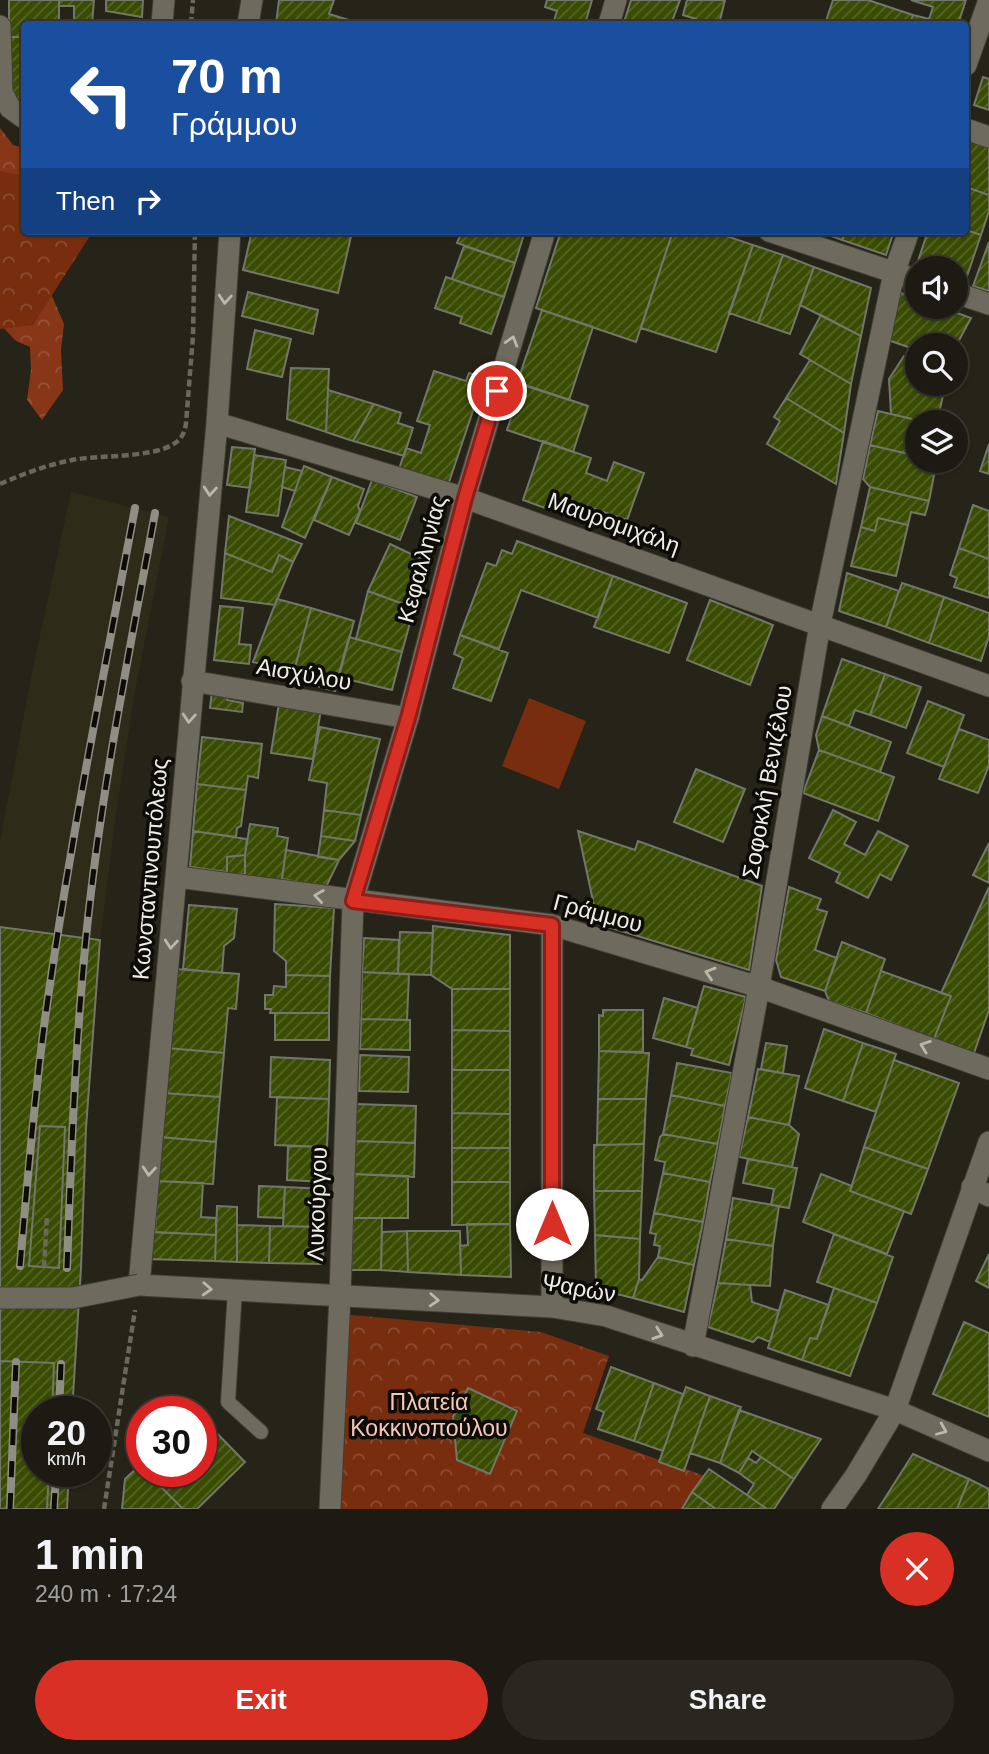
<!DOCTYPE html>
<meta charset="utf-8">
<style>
body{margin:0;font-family:Helvetica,sans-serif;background:#292720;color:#f1f3f6;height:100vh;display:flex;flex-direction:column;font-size:26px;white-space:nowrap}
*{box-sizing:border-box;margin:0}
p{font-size:23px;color:#a0a19f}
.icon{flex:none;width:38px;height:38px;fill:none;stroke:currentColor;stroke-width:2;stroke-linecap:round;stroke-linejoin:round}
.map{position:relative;height:1509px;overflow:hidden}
.panel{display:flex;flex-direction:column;background:#1c1a12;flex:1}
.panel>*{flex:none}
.top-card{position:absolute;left:21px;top:21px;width:948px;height:214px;border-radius:7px;box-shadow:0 2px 5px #0004,0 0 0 2px #3a3832;background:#1a4fa0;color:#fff;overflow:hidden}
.controls{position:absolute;left:905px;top:256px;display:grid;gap:14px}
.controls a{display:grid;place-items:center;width:63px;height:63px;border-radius:50%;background:#1c1a12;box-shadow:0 2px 5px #0004,0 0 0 2px #3a3832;font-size:35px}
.speed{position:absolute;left:21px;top:1396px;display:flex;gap:14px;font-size:35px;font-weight:700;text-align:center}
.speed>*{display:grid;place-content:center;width:91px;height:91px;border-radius:50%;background:#1c1a12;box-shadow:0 2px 5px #0004,0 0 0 2px #3a3832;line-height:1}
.speed small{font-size:18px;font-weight:400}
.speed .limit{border:10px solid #d22;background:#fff;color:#111}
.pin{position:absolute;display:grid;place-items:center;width:60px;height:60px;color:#fff;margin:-30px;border:4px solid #fff;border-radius:50%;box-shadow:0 2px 7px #0007}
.me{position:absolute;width:77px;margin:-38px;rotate:0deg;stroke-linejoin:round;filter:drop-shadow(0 0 5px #0008)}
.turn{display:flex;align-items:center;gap:24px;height:147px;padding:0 35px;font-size:32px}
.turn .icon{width:91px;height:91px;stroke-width:2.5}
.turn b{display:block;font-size:49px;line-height:60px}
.then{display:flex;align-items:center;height:66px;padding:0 35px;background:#0003;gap:14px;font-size:26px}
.round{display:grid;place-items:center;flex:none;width:74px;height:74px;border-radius:37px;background:#292720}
.overview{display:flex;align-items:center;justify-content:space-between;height:119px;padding:0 35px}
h1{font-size:42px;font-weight:800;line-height:52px}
.action{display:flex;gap:14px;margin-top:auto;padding:14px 35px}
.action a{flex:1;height:80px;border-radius:42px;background:#d93025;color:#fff;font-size:28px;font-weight:800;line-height:80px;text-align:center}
.action a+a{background:#292720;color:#f1f3f6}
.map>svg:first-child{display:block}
.built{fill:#2f2b19}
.forest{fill:url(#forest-crowns)}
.park{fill:url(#park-crowns)}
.pitch{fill:#792d0f}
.building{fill:url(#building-hatch);stroke:#72776a;stroke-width:2}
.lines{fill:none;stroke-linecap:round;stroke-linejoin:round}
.service-casing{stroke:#403e36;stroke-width:16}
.pedestrian-casing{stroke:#403e36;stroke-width:23}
.minor-casing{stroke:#403e36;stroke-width:23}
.tertiary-casing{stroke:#403e36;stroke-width:23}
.path{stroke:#6a675d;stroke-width:4.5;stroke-dasharray:7 3.5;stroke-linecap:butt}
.service{stroke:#6e6a5d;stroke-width:14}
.pedestrian{stroke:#6e6a5d;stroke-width:21}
.minor{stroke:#6e6a5d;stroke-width:21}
.tertiary{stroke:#6e6a5d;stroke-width:21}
.rail-casing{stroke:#908e84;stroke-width:8}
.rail{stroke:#0e0c08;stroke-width:5;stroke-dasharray:16;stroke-linecap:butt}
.pedestrian-bridge-casing{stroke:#403e36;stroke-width:23;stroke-linecap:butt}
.pedestrian-bridge{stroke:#6e6a5d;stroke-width:21}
.oneway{stroke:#bbb9af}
.route-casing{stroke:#8d1f18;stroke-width:18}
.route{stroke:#d93025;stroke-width:12}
.labels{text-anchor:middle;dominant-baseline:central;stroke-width:7;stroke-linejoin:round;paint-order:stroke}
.street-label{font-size:23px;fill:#efeee6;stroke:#0e0c08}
.park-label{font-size:23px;fill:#f6c7b6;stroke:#0e0c08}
</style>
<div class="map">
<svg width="989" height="1509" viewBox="0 0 989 1509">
<defs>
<pattern id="forest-crowns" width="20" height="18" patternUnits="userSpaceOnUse" patternTransform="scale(1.75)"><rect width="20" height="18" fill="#873617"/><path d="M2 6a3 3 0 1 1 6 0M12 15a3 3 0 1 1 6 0" fill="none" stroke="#985339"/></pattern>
<pattern id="park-crowns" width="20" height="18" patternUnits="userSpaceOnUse" patternTransform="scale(1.75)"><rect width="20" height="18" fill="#792d0f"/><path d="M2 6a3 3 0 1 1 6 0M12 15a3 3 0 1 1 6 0" fill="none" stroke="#8c4c32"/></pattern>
<pattern id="building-hatch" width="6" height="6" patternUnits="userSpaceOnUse" patternTransform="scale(1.75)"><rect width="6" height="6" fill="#394c02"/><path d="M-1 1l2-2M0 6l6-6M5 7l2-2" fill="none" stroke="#566627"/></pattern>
</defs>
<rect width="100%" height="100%" fill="#262318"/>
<path class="built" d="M71 492 169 517 135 691 116 814 100 940 93 1024 0 1265V841L32 673Z"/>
<path class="forest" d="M0 128 13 145 24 148V231L64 324 61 350 63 390 42 420 27 400 31 370 30 347 16 341 0 324Z"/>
<path class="park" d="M0 171 24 176V231H93L33 325 0 329Z
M341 1314 541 1332 609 1356 583 1433 708 1477 687 1509H330Z"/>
<path class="pitch" d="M529 698 586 721 559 789 502 766Z"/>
<path class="building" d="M9 0H59V24H24V37H9Z
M59 0H94L92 24H74V6H59Z
M106 0H143L142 17 106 11Z
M279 0H334L329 14 362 24H276Z
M547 0H592L585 24H553L557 11 545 7Z
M631 0H680L671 24H641L625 19Z
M687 0H725L719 24H695L696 19 683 15Z
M833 0H868L913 15 910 24H825Z
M911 0H966L958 24H948L929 19 933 7Z
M913 15 929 19 948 24H910Z
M9 37H24V101H10Z
M983 77 989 79V110L974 105Z
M966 139 989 147V195L966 187Z
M966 187 989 195V211L981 235 966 230Z
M966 230 981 235 966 279 956 276V268H930L917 264 928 231Z
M252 231 352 232 338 293 243 270Z
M462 231H525L515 263 457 243Z
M561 231H673L636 342 536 308Z
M673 231H712L753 245 716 352 641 328Z
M818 231H846L842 240Z
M846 231H894L886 255 842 240Z
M989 242V291L973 286Z
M753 245 783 255 758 323 729 313Z
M464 246 515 263 504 297 452 279Z
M783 255 814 267 790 334 758 323Z
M814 267 871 288 861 336 800 305Z
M446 277 504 297 491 334 460 323 462 317 435 308Z
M248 292 318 310 313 334 242 316Z
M898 292 917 299V306H938L971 318 956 346 917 345V350L888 340Z
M542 310 593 327 569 400 517 383Z
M821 315 861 336 851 384 800 354Z
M255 330 291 339 282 377 247 369Z
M904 356 917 360V383H933L945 387 937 422H925L891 414 889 379Z
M810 360 851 384 844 433 786 398Z
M291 368 329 369 326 432 287 419Z
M434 371 466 381 469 373 484 378 448 485 399 469 406 448 421 453 430 425 417 421Z
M522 384 588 406 573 452 507 430Z
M328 390 374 404 353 441 326 432Z
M786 398 844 433 836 484 767 444 780 421 774 417Z
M374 404 401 413 398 423 413 428 404 456 353 441Z
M878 411 925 422H917V456L870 445Z
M543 441 591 458 586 473 607 481 614 462 644 473 627 520 580 504 575 519 523 500Z
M989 444V474L980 471Z
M870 445 917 456V460H937L929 501 870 487 863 479Z
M232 447 255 449 250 488 227 485Z
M254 455 286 460 278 516 246 512Z
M304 466 332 477 305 538 282 527Z
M285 467 302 471 295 491 282 487Z
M332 477 364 489 358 506 360 511 349 535 314 520Z
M372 480 417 497 400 540 356 523Z
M870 487 929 501 925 515 911 512 908 525 878 518 875 531 861 527Z
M973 505 989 511V559L959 548Z
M229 516 302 544 293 562 279 555 272 572 225 553Z
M878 518 908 525 896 576 851 566 861 527 875 531Z
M517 541 613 576 598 618 521 590 499 649 460 635 487 563 496 566 502 550 512 554Z
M390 544 428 562 414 608 368 591Z
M959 548 989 559V598L954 587 957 578 950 575Z
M225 553 272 572 279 555 293 562 275 605 221 598Z
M847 573 899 591 886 627 839 611Z
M613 576 687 603 669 653 594 627Z
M902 583 944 597 929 643 886 627Z
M368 591 414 608 402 652 356 639Z
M944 597 989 613V636L981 661 929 643Z
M277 599 311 608 294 671 253 662Z
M710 600 773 625 750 685 687 660Z
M220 606 243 608 239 644 251 645 249 664 214 660Z
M311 608 354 621 335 691 292 679Z
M460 635 508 653 491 701 453 688 463 658 454 654Z
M349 637 402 652 392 690 338 677Z
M842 659 885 674 870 715 855 710 849 726 822 716Z
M885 674 921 687 906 728 870 715Z
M212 691 228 694 227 700 243 703 242 712 210 708Z
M928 701 964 715 944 767 907 753Z
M279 703 321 709 313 759 271 753Z
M822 716 891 742 880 772 819 750 816 735Z
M320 727 380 739 361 815 324 810 327 783 309 780Z
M959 729 989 740V765L978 793 939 779Z
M202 737 262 744 258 778 248 776 246 790 197 784Z
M819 750 894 777 878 821 803 793Z
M696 769 745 789 723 842 674 822Z
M197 784 246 790 241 826 237 828 236 837 193 831Z
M324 810 361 815 355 841 321 836Z
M833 810 856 822 844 844 865 855 878 831 908 846 891 880 880 874 868 898 836 882 840 873 809 858Z
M250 824 278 828 277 836 288 838 281 884 241 877 242 874H245V855Z
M193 831 247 839 245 855 227 857V872L190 867Z
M578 831 635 850 638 841 762 886 749 970 598 924Z
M321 836 355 841 339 860 318 857Z
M989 843V883L973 875Z
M286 850 339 860 326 887 282 879Z
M245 855V874L227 875V857Z
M789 887 821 899 817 909 827 912 815 950 837 958 825 991 781 977 776 960Z
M989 887V1010L974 1053 934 1039 951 996 941 993Z
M275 904 334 908 330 976 286 975V961L274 951Z
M189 905 237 909 234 938 224 946 222 973 183 969Z
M433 926 510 935V989H452L431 975Z
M0 927 100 940 86 1128 81 1268 72 1412H37V1472H69L67 1509H0Z
M400 932 433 933 431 975 398 974Z
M364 938 399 940 398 974 362 972Z
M842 942 885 959 866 1013 829 1001 825 991Z
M175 969 239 974 236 1009 228 1008 224 1053 167 1048Z
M881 971 951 996 934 1039 866 1013Z
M362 972 409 974 407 1020 361 1019Z
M286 975 330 976 329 1013H270L271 1009H265V995H273L274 986 286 987Z
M704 986 746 997 729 1065 691 1055 693 1049 686 1047Z
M452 989H510V1031L452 1030Z
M664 998 698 1008 686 1047 653 1038Z
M603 1010H643V1052L599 1051V1015L603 1016Z
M275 1013H329V1040H275Z
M361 1019 410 1020V1050L360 1049Z
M824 1029 863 1043 843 1101 805 1088Z
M452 1030 510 1031V1070H452Z
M766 1043 787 1046 783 1073 761 1069Z
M863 1043 896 1054 876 1112 843 1101Z
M167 1048 224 1053 220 1097 163 1093Z
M599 1051 649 1053 646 1099H598Z
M360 1055 409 1057 408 1092 359 1091Z
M271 1057 330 1060 329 1099 270 1097Z
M894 1060 959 1083 928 1169 864 1147Z
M677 1063 732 1073 725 1106 671 1095Z
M758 1069 799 1076 789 1125 748 1117Z
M452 1070H510V1114L452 1113Z
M163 1093 220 1097 216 1142 160 1137Z
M671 1095 725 1106 718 1144 663 1134Z
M277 1097 329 1099 327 1147 275 1145Z
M598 1099H646L644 1144 597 1145Z
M356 1104 416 1106 415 1143 355 1141Z
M452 1113 510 1114V1148H452Z
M748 1117 789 1125 799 1134 792 1167 739 1157Z
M40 1126 65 1127 59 1268 29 1266Z
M663 1134 718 1144 710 1182 663 1173 665 1162 655 1160 660 1137Z
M160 1137 216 1142 213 1184 158 1181Z
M355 1141 415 1143 414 1177 353 1174Z
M644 1144 642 1191H594V1145Z
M288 1146 327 1147 326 1182 287 1180Z
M864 1147 928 1169 911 1214 850 1191Z
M452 1148H510V1182H452Z
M748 1159 797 1168 789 1208 771 1205 774 1189 743 1183Z
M663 1173 710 1182 703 1222 654 1213Z
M353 1174 408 1176V1218H353Z
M821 1174 852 1186 850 1191 904 1211 887 1254 803 1222Z
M158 1181 203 1183 201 1217 216 1218V1235L155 1232Z
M452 1182H510V1224L452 1225Z
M259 1186 285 1187 283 1218 258 1217Z
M285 1187 325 1189 324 1227 283 1226Z
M594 1191H642L640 1239 595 1235Z
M733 1198 779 1206 773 1246 726 1239Z
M217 1206 237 1207V1262L215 1261Z
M654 1213 703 1222 694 1265 658 1257 660 1246 654 1245 656 1234 650 1233Z
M353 1218H382L381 1270H351Z
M467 1224H510L511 1277 461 1275 460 1246 468 1245Z
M237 1225 270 1226 269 1263 237 1262Z
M270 1226 324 1227 323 1264 269 1263Z
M407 1231H460L461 1275 408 1272Z
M407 1231 408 1272 381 1270 382 1232Z
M148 1232 216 1235 215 1261 147 1259Z
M834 1234 893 1257 877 1303 817 1282Z
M595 1235 640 1239 639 1279 633 1298 596 1289Z
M726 1239 773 1246 770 1286 718 1283Z
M989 1254V1288L976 1281Z
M658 1257 694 1265 684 1312 633 1298 639 1279 642 1280Z
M718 1283 750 1285 752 1302 779 1311 770 1342 758 1337 753 1342 708 1327Z
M834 1288 877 1303 850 1376 802 1360 810 1338 817 1339Z
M785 1290 829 1305 817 1339 810 1338 802 1360 768 1348Z
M964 1322 989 1333V1417L933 1394Z
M0 1361 54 1363 52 1412H37V1472H49L47 1509H0Z
M611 1367 654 1383 634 1441 598 1429 604 1412 596 1409Z
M654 1383 683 1394 663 1451 634 1441Z
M686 1387 710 1396 684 1471 659 1462Z
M468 1388 517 1411 490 1474 457 1460 453 1417Z
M710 1396 741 1407 720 1463 690 1453Z
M185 1400 197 1412H172Z
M739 1410 821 1439 794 1479 752 1451 739 1473 720 1463Z
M201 1417 245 1462 197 1509H183L146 1472H201Z
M142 1441V1467L129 1454Z
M913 1454 969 1479 957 1509H878Z
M761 1457 794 1479 774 1509H767L747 1495 754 1484 739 1473 748 1458 756 1463Z
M140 1465 142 1472H146L183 1509H122L125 1479Z
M709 1469 747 1495 767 1509H716L692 1492Z
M969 1479 989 1489V1509H957Z
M692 1492 716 1509H682Z"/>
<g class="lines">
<defs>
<path id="service" d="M235 1290 228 1402 261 1432"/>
<path id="pedestrian" d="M192 681 408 718
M330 1509 340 1295"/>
<path id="minor" d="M162 24 164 0
M248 24 252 0
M609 24 616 0
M0 26 2 92 10 108 24 118
M966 65 989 0
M966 129 989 137
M230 231 217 423 139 1285 552 1307 606 1316 895 1410 989 1451
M769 231 917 280
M956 293 989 304
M217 423 465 498 989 686
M177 877 552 925 759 987 989 1069
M552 925V1307
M972 1187 989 1196
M340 1295 353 901 408 718 465 498 545 231
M693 1346 759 987 820 624 894 273 909 231"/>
<path id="tertiary" d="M832 1509 856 1475 895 1410 989 1142"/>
</defs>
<use href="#service" class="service-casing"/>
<use href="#pedestrian" class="pedestrian-casing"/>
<use href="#minor" class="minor-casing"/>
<use href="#tertiary" class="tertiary-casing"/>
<path class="path" d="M191 24 193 0
M0 484C23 474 47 465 72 460 100 455 148 458 172 445 181 440 185 433 186 423L193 336 195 231
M44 1267 47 1215
M104 1509 135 1310"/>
<use href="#service" class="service"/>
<use href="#pedestrian" class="pedestrian"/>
<use href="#minor" class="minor"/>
<use href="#tertiary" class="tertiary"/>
<defs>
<path id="rail" d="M20 1266C27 1184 34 1101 45 1019 69 848 103 678 135 508
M67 1268C71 1158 75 1048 86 938 100 796 129 654 155 513
M59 1412 61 1364
M10 1509 16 1362
M54 1509 56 1472"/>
</defs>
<use href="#rail" class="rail-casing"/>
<use href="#rail" class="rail"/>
<defs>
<path id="pedestrian-bridge" d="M0 1298H73L139 1285"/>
</defs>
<use href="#pedestrian-bridge" class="pedestrian-bridge-casing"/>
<use href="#pedestrian-bridge" class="pedestrian-bridge"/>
</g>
<defs><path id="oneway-chevron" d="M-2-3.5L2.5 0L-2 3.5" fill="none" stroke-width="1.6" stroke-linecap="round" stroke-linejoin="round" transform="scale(1.75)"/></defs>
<g class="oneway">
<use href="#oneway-chevron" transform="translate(225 299) rotate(94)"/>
<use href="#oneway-chevron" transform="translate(512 341) rotate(-73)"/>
<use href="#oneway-chevron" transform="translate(210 491) rotate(95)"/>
<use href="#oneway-chevron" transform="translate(189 718) rotate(94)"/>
<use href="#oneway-chevron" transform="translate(319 896) rotate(-172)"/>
<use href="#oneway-chevron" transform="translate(171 944) rotate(95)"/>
<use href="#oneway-chevron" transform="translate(710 973) rotate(-163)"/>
<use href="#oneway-chevron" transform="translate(925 1046) rotate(-160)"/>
<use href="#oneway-chevron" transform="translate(149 1171) rotate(95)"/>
<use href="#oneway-chevron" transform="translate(207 1289) rotate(3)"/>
<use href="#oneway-chevron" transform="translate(434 1300) rotate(3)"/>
<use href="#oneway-chevron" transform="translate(658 1334) rotate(19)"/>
<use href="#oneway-chevron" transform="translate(942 1430) rotate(23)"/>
</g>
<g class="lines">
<defs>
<path id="route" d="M497 391 465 498 408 718 353 901 552 925V1224"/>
</defs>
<use href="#route" class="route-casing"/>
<use href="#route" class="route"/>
</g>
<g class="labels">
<g class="street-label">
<text transform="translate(614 523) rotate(20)">Μαυρομιχάλη</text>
<text transform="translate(422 559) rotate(-75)">Κεφαλληνίας</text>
<text transform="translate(304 674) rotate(10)">Αισχύλου</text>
<text transform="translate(767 782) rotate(-80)">Σοφοκλή Βενιζέλου</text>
<text transform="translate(150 869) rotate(-85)">Κωνσταντινουπόλεως</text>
<text transform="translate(598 913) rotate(15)">Γράμμου</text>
<text transform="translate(317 1204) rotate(-88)">Λυκούργου</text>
<text transform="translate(579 1288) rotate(10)">Ψαρών</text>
</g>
<g class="park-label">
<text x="429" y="1402">Πλατεία<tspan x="429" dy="26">Κοκκινοπούλου</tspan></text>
</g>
</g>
</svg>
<div class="controls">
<a><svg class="icon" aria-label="sound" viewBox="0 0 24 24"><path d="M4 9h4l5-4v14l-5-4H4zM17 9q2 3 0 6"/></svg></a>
<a><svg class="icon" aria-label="search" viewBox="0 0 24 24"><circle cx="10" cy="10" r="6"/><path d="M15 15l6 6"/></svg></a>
<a><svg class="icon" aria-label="layers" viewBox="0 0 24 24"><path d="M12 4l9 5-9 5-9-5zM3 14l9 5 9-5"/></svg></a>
</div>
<div class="speed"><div>20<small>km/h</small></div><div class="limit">30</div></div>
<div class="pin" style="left:497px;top:391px;background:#d93025"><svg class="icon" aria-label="arrive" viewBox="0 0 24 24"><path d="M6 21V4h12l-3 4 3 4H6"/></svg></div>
<svg class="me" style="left:552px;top:1224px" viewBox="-20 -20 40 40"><circle r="19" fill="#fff"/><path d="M0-13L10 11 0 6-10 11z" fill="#d93025"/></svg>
<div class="top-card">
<div class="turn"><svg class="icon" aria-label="left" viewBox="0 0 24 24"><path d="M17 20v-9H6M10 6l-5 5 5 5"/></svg><div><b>70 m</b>Γράμμου</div></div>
<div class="then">Then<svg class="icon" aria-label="right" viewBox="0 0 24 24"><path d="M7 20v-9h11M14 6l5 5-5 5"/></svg></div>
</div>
</div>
<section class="panel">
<div class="overview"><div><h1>1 min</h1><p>240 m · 17:24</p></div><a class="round" style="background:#d93025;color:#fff"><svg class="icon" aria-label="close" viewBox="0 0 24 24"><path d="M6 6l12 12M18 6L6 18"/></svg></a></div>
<div class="action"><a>Exit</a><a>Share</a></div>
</section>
